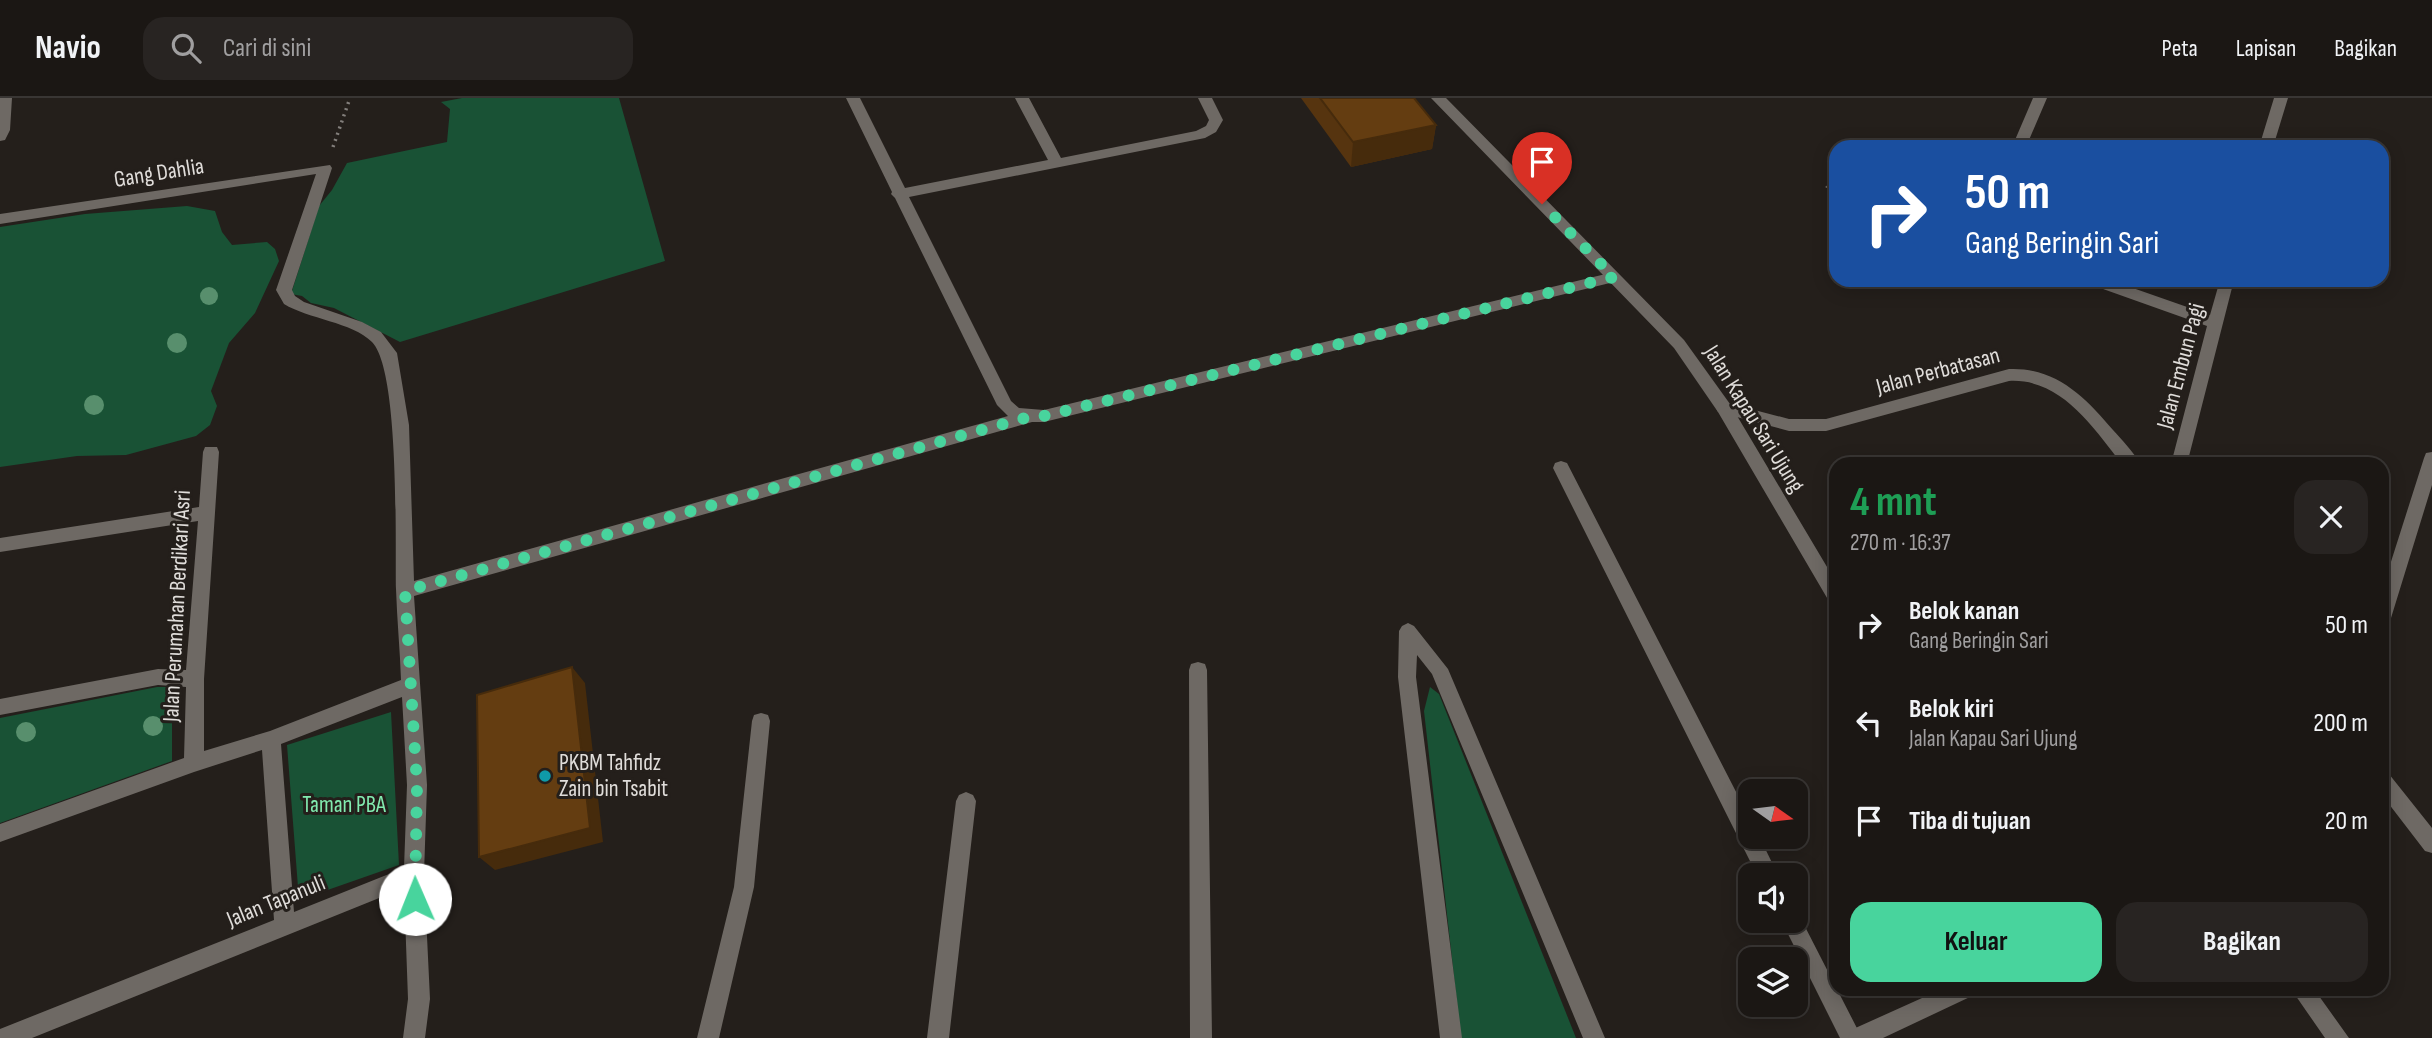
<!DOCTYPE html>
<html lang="id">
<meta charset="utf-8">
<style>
body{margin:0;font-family:"Sofia Sans Condensed",sans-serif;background:#282422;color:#f1f3f6;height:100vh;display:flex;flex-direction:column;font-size:26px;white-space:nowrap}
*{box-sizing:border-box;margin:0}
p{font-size:23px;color:#a09fa0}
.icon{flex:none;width:38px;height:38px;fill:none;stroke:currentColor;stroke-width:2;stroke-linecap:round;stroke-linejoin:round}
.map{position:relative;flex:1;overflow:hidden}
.panel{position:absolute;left:1829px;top:359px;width:560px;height:539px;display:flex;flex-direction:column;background:#1b1714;border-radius:21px;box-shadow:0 4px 18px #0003,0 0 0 2px #393634}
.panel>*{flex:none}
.top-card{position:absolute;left:1829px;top:42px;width:560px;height:147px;border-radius:21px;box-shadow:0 4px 18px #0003,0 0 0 2px #393634;background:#1a4fa0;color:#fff;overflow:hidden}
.needle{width:46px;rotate:104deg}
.fabs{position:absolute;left:1738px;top:681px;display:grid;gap:14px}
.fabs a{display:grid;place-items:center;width:70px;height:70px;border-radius:14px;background:#1b1714;box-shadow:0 4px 18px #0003,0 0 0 2px #393634;font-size:35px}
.pin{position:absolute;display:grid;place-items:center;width:60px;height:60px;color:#fff;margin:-72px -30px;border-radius:50% 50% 50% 0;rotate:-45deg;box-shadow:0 0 7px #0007}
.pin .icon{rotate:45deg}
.me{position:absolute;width:77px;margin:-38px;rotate:359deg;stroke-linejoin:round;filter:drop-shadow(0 0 5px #0008)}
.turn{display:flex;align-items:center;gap:24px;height:147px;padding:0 21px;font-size:32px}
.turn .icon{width:91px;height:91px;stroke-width:2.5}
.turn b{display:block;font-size:49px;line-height:60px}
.round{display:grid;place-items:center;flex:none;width:74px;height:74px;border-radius:21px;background:#282422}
.head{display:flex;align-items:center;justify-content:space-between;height:119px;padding:0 21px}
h1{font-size:42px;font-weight:700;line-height:52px;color:#1e9e55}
.button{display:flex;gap:14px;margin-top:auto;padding:14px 21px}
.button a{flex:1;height:80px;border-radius:21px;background:#48d49d;color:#111;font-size:28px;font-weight:700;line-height:80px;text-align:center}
.button a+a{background:#282422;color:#f1f3f6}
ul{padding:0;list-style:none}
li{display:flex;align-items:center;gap:21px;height:98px;padding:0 21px}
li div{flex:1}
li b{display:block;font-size:26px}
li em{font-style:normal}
header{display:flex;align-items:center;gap:42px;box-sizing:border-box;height:98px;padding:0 35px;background:#1b1714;border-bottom:2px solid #393634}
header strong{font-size:33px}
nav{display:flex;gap:38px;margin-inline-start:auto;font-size:24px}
.search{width:490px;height:63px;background:#282422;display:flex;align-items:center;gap:18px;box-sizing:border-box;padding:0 24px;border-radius:21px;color:#a09fa0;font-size:26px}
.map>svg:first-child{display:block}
.green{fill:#195235}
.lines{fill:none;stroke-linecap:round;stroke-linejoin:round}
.path{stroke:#837f7c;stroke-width:3.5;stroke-dasharray:2 4.5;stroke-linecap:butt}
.minor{fill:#6e6964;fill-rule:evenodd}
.tertiary{fill:#6e6964;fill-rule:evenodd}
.tree{fill:#588f6d}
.wall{fill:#56340f}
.shaded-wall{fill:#462b0c}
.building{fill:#643d11;stroke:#462b0c;stroke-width:2}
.route{stroke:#48d49d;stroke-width:12;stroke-dasharray:0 21.6}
.culture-dot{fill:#0f9aa8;stroke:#241f1b;stroke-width:2.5}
.labels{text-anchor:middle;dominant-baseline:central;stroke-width:6;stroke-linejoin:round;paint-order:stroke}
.street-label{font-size:23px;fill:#e0ddda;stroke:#241f1b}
.poi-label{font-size:23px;fill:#e0ddda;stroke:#241f1b;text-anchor:start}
.park-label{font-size:23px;fill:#82ebb0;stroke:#241f1b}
</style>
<header>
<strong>Navio</strong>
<div class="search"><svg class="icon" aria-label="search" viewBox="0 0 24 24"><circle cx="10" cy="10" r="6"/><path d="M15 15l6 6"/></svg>Cari di sini</div>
<nav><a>Peta</a><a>Lapisan</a><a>Bagikan</a></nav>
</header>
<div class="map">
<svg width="2432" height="940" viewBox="0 0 2432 940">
<rect width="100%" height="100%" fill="#241f1b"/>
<path class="green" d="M462 0H619L665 163 400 244 334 210 311 205 302 198 291 196 319 108 332 92 347 65 447 44 450 11 441 4Z
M187 108 215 113 222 134 232 147 267 144 275 151 279 163 255 215 229 245 211 293 217 308 210 327 196 338 126 357 77 358 0 369V129L85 116Z
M157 589H167L172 594V663L0 725V620Z
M1430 589 1439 596 1576 940H1461L1424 613Z
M391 614 399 767 299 802 287 647Z"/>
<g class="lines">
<path class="path" d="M333 49 350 0"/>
<path class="minor" d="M0 0H12L10 32 5 42 0 43Z
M846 0H860L905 90 1048 62 1015 0H1029L1061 60 1196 33 1206 28 1209 22 1198 0H1212L1223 22 1216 34 1205 40 909 99 1011 303 1019 310 1044 312 1614 174 1621 179 1614 184 1044 324H1032L414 498 427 687 424 776 430 901 425 940H403L408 901 404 790 32 940H0V931L274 822 262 652 194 674 0 744V726L184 660 186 589 158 587 0 617V601L158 571 186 572 198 423 0 454V440L199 409 203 354 205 349H217L219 354 204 581V653L270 633 401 582C400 552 397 522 396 491 395 445 400 273 372 244 352 224 308 221 284 206L276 192 316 76 0 126V116L330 67 332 70 292 192 295 198 304 204 362 224 381 234 397 255 409 327 414 483 1008 318 997 307 895 100 891 96 892 94ZM402 599 407 687 404 770 294 814 281 646Z
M2033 0H2047L2026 49H2012Z
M2274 0H2288L2273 49H2259Z
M1832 84 1836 85V95L1825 89Z
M2087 182H2110L2210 217 2220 182H2234L2187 366H2171L2207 228 2089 186Z
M2009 271C2056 269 2085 299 2113 332 2122 342 2133 353 2140 366H2122C2093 329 2061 280 2009 283L1826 333H1789L1718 314 1716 310 1724 304 1789 321H1826Z
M2432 354V387L2391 520 2388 525 2382 528V492L2424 360 2426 355Z
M1561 363 1567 365 1750 721V738H1759L1778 777H1757L1553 370 1555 365Z
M1408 525 1414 528 1448 571 1605 940H1583L1432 576 1417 557 1416 579 1462 940H1440L1398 579 1399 533 1402 528Z
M1198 564 1205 566 1207 572 1212 940H1190L1189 572 1191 566Z
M761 615 768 617 770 623 754 789 719 940H697L734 789 752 623 754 617Z
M2382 673 2389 676 2432 730V755L2425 753 2382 697Z
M966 694 973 697 976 703 949 940H927L956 703 959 697Z
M1796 814 1798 815 1862 940H1840L1781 822H1796Z
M2291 891H2314L2349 940H2325Z"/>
<path class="tertiary" d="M1431 0H1446L1684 242 1730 306 1836 484V507L1830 505 1718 314 1674 250Z
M1942 891H1976L1972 898 1883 940H1848L1851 932Z"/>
</g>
<g class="tree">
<circle cx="209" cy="198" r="9"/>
<circle cx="177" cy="245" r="10"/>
<circle cx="94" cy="307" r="10"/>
<circle cx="153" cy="628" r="10"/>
<circle cx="26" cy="634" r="10"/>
</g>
<path class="wall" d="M1301 0H1414L1436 27 1432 51 1351 69Z"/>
<path class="shaded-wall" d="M1436 27 1432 51 1351 69 1353 44Z
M572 569 585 585 603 744 495 772 479 759Z"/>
<path class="building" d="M1320 0H1414L1436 27 1353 44Z
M572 569 590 730 479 759 477 597Z"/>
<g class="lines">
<path class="route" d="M415 801 417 687 405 493 1032 318H1044L1614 179 1542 106"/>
</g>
<circle class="culture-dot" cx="545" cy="678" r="7"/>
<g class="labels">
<g class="street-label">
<text transform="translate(159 75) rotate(-9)">Gang Dahlia</text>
<text transform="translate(2181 268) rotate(-75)">Jalan Embun Pagi</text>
<text transform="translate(1938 273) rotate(-15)">Jalan Perbatasan</text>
<text transform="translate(1754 321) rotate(58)">Jalan Kapau Sari Ujung</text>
<text transform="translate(177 508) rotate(-87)">Jalan Perumahan Berdikari Asri</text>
<text transform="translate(276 803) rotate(-22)">Jalan Tapanuli</text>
</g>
<g class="poi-label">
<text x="559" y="665">PKBM Tahfidz<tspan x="559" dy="26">Zain bin Tsabit</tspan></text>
</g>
<g class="park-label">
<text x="344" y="707">Taman PBA</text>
</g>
</g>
</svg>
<div class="fabs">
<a><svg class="needle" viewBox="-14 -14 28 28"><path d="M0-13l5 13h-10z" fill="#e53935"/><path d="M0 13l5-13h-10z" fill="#a09fa0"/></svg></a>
<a><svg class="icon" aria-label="sound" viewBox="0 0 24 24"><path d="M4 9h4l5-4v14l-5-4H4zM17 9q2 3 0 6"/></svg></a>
<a><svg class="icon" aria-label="layers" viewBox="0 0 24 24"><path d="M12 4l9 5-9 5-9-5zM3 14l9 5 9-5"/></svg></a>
</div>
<div class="pin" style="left:1542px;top:106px;background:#d93025"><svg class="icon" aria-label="arrive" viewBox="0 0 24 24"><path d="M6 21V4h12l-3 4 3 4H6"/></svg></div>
<svg class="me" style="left:415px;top:801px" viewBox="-20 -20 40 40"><circle r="19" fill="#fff"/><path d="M0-13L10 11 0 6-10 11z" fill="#48d49d"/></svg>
<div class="top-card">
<div class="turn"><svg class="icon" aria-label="right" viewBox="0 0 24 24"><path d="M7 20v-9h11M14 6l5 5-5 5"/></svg><div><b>50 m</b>Gang Beringin Sari</div></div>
</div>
<section class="panel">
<div class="head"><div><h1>4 mnt</h1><p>270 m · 16:37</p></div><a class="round"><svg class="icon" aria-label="close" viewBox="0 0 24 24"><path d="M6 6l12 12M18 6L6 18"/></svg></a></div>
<ul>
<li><svg class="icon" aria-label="right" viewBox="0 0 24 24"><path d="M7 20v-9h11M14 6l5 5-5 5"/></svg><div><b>Belok kanan</b><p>Gang Beringin Sari</p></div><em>50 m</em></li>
<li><svg class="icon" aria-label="left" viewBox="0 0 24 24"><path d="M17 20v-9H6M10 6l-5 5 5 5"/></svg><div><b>Belok kiri</b><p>Jalan Kapau Sari Ujung</p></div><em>200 m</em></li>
<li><svg class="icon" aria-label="arrive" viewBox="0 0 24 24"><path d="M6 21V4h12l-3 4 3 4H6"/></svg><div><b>Tiba di tujuan</b></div><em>20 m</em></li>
</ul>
<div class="button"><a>Keluar</a><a>Bagikan</a></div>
</section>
</div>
